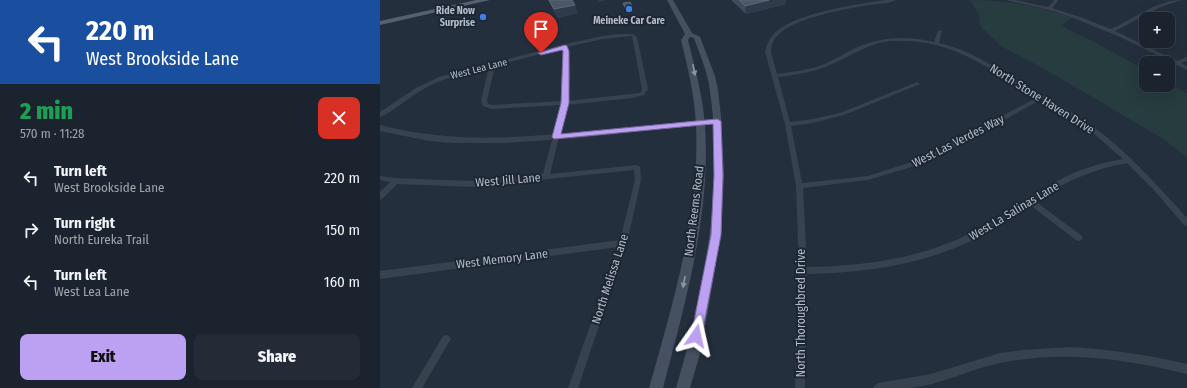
<!DOCTYPE html>
<meta charset="utf-8">
<style>
body{margin:0;font-family:"Fira Sans Condensed",sans-serif;background:#242b36;color:#f1f3f6;height:100vh;display:flex;flex-direction:column;font-size:15px;white-space:nowrap}
*{box-sizing:border-box;margin:0}
p{font-size:13px;color:#a0a4aa}
.icon{flex:none;width:22px;height:22px;fill:none;stroke:currentColor;stroke-width:2;stroke-linecap:round;stroke-linejoin:round}
.map{position:relative;flex:1;overflow:hidden}
.panel{display:flex;flex-direction:column;background:#1b232e;width:380px}
.panel>*{flex:none}
.banner{background:#1a4fa0;color:#fff;overflow:hidden}
.fabs{position:absolute;left:759px;top:12px;display:grid;gap:8px}
.fabs a{display:grid;place-items:center;width:36px;height:36px;border-radius:8px;background:#1b232e;box-shadow:0 4px 16px #0002,0 0 0 1px #39404a;font-size:20px}
.pin{position:absolute;display:grid;place-items:center;width:34px;height:34px;color:#fff;margin:-41px -17px;border-radius:50% 50% 50% 0;rotate:-45deg;box-shadow:0 0 4px #0007}
.pin .icon{rotate:45deg}
.me{position:absolute;width:44px;margin:-22px;rotate:11deg;stroke-linejoin:round;filter:drop-shadow(0 0 3px #0008)}
.turn{display:flex;align-items:center;gap:14px;height:84px;padding:0 20px;font-size:18px}
.turn .icon{width:52px;height:52px;stroke-width:2.5}
.turn b{display:block;font-size:28px;line-height:34px}
.round{display:grid;place-items:center;flex:none;width:42px;height:42px;border-radius:8px;background:#242b36}
.head{display:flex;align-items:center;justify-content:space-between;height:68px;padding:0 20px}
h1{font-size:24px;font-weight:800;line-height:30px;color:#1e9e55}
.primary-button{display:flex;gap:8px;margin-top:auto;padding:8px 20px}
.primary-button a{flex:1;height:46px;border-radius:8px;background:#bca0f2;color:#111;font-size:16px;font-weight:800;line-height:46px;text-align:center}
.primary-button a+a{background:#242b36;color:#f1f3f6}
ul{padding:0;list-style:none}
li{display:flex;align-items:center;gap:12px;height:52px;padding:0 20px}
li div{flex:1}
li b{display:block;font-size:15px}
li em{font-style:normal}
main{display:flex;flex:1;min-height:0}
.map>svg:first-child{display:block}
.green{fill:#263c3f}
.lines{fill:none;stroke-linecap:round;stroke-linejoin:round}
.minor{fill:#38414e;fill-rule:evenodd}
.tertiary{fill:#38414e;fill-rule:evenodd}
.secondary{fill:#465061;fill-rule:evenodd}
.primary{fill:#56606e;fill-rule:evenodd}
.wall{fill:#3f4b5c}
.shaded-wall{fill:#2f3b4b}
.building{fill:#4b5868;stroke:#5c6777}
.oneway{fill:#8e96a5}
.route{fill:#bca0f2;stroke:#7a689d}
.shop-dot{fill:#3f7fe0;stroke:#1d2633;stroke-width:1.5}
.labels{text-anchor:middle;dominant-baseline:central;stroke-width:4;stroke-linejoin:round;paint-order:stroke}
.far-poi-label{font-size:10px;font-weight:bold;fill:#b4bcc9;stroke:#1d2633;text-anchor:end}
.far-street-label{font-size:10px;fill:#b4bcc9;stroke:#1d2633}
.street-label{font-size:12px;fill:#b4bcc9;stroke:#1d2633}
</style>
<main>
<section class="panel">
<div class="banner">
<div class="turn"><svg class="icon" aria-label="left" viewBox="0 0 24 24"><path d="M17 20v-9H6M10 6l-5 5 5 5"/></svg><div><b>220 m</b>West Brookside Lane</div></div>
</div>
<div class="head"><div><h1>2 min</h1><p>570 m · 11:28</p></div><a class="round" style="background:#d93025;color:#fff"><svg class="icon" aria-label="close" viewBox="0 0 24 24"><path d="M6 6l12 12M18 6L6 18"/></svg></a></div>
<ul>
<li><svg class="icon" aria-label="left" viewBox="0 0 24 24"><path d="M17 20v-9H6M10 6l-5 5 5 5"/></svg><div><b>Turn left</b><p>West Brookside Lane</p></div><em>220 m</em></li>
<li><svg class="icon" aria-label="right" viewBox="0 0 24 24"><path d="M7 20v-9h11M14 6l5 5-5 5"/></svg><div><b>Turn right</b><p>North Eureka Trail</p></div><em>150 m</em></li>
<li><svg class="icon" aria-label="left" viewBox="0 0 24 24"><path d="M17 20v-9H6M10 6l-5 5 5 5"/></svg><div><b>Turn left</b><p>West Lea Lane</p></div><em>160 m</em></li>
</ul>
<div class="primary-button"><a>Exit</a><a>Share</a></div>
</section>
<div class="map">
<svg width="807" height="388" viewBox="0 0 807 388">
<rect width="100%" height="100%" fill="#242f3e"/>
<path class="green" d="M590 0C625 0 658 6 692 17L681 26 714 42 766 70V85H788V83L807 93V158L785 140 675 75 621 46 600 26 599 15Z"/>
<g class="lines">
<path class="minor" d="M505 0H516C509 4 497 4 489 5 465 9 414 18 398 35 393 40 391 46 391 52L397 74C412 72 428 70 442 65 455 60 466 52 478 47 502 36 529 36 554 42L558 31 562 30V31L559 43C587 49 613 66 638 81 662 95 688 108 711 125 747 151 777 185 807 218V226L804 225 773 189 747 163C713 169 684 182 655 201L702 236 703 238 702 240 699 241 696 240 650 205C631 217 613 230 593 240 541 265 484 273 427 274L425 388H415L419 271 416 186 405 124 385 52C387 44 390 36 397 31 417 13 478 4 505 0ZM509 41C521 41 533 41 546 43 587 50 622 77 658 97L541 159 488 176 422 183 411 126 433 123 464 115 540 84 537 82 535 83 460 113 433 119 410 122 398 77C416 75 435 72 452 64 471 56 487 44 509 41ZM662 99 706 127 743 159C720 163 697 170 677 181 650 196 625 216 597 230 545 258 485 266 427 267L423 188 488 180 545 163Z
M626 0H635L668 7 675 0H679L672 8 700 17 731 29C754 19 776 0 802 0L783 6 735 31 797 61 807 57V61L801 63 807 66V70L740 37 696 19 674 11Z
M238 34H253L257 37 268 89 264 95 252 98 187 105 170 174 257 165 260 167 261 180 247 243 198 388H188L238 247 0 279V271L240 240 255 180 254 170 93 187 17 184 2 199 0 200V192L10 182 0 180V176L15 178 93 181 163 174 181 105 112 109 103 106 101 100 109 67C86 73 62 78 42 90 29 97 13 112 0 117V112L36 88 59 77 190 43 223 36ZM252 36 262 89 260 93 187 101C191 83 192 65 187 47L223 39ZM183 48C186 66 185 83 182 101L112 105 108 104 107 100 115 66Z
M66 335 69 336 71 339 69 342 42 388H32L63 336Z
M690 347C730 349 768 355 807 364V374C746 359 683 350 620 363 590 369 561 385 530 388 518 388 505 388 493 388L495 385 498 383 551 374 620 353 643 350Z"/>
<path class="tertiary" d="M337 119H340L341 121 340 123 198 138 123 143H73L49 141 0 131V125C74 144 142 138 216 130 257 126 297 123 337 119Z"/>
<path class="secondary" d="M287 0H293L312 33 320 37 335 76 338 90 341 117 344 175 341 235 321 350 310 388H296C324 294 344 189 330 91 328 73 320 55 314 38L310 37 308 40C315 69 323 96 325 126 331 215 305 303 283 388H269C293 303 320 215 316 126 315 97 308 69 301 40L305 34Z"/>
<path class="primary" d="M96 0H110L0 25V21Z"/>
</g>
<path class="wall" d="M168 0H192L198 13 178 18Z
M351 0H406V4L366 14Z"/>
<path class="shaded-wall" d="M218 0H227L219 2Z
M389 0H406V4L366 14 365 6Z
M195 5 198 13 178 18 174 9Z
M253 8 254 12 248 14 246 10Z"/>
<path class="building" d="M169 0H192L195 5 174 9Z
M359 0H389L365 6Z
M250 2 253 8 246 10 243 3Z"/>
<defs><path id="oneway-solid" d="M-6-.8H1V-3.2L6.5 0L1 3.2V.8H-6Z"/></defs>
<g class="oneway">
<use href="#oneway-solid" transform="translate(314 70) rotate(78)"/>
<use href="#oneway-solid" transform="translate(304 282) rotate(101)"/>
</g>
<path class="route" d="M185 45 187 46 189 51V103L181 134 337 119 341 121 343 175 341 235 321 340 316 341 312 340 311 336 331 235 334 175 333 124 174 139 172 137 181 103 183 51 182 50 161 55 158 53Z"/>
<g class="shop-dot">
<circle cx="249" cy="9" r="4"/>
<circle cx="103" cy="17" r="4"/>
</g>
<g class="labels">
<g class="far-poi-label">
<text x="95" y="11">Ride Now<tspan x="95" dy="12">Surprise</tspan></text>
<text x="249" y="21" text-anchor="middle">Meineke Car Care</text>
</g>
<g class="far-street-label">
<text transform="translate(99 69) rotate(-14)">West Lea Lane</text>
</g>
<g class="street-label">
<text transform="translate(662 99) rotate(32)">North Stone Haven Drive</text>
<text transform="translate(578 141) rotate(-27)">West Las Verdes Way</text>
<text transform="translate(128 180) rotate(-5)">West Jill Lane</text>
<text transform="translate(314 211) rotate(-83)">North Reems Road</text>
<text transform="translate(634 211) rotate(-31)">West La Salinas Lane</text>
<text transform="translate(122 259) rotate(-7)">West Memory Lane</text>
<text transform="translate(230 279) rotate(-72)">North Melissa Lane</text>
<text transform="translate(421 313) rotate(-90)">North Thoroughbred Drive</text>
</g>
</g>
</svg>
<div class="fabs">
<a>+</a>
<a>−</a>
</div>
<div class="pin" style="left:161px;top:53px;background:#d93025"><svg class="icon" aria-label="arrive" viewBox="0 0 24 24"><path d="M6 21V4h12l-3 4 3 4H6"/></svg></div>
<svg class="me" style="left:316px;top:336px" viewBox="-20 -20 40 40"><path d="M0-17L14 15 0 8-14 15z" fill="#bca0f2" stroke="#fff" stroke-width="4"/></svg>
</div>
</main>
